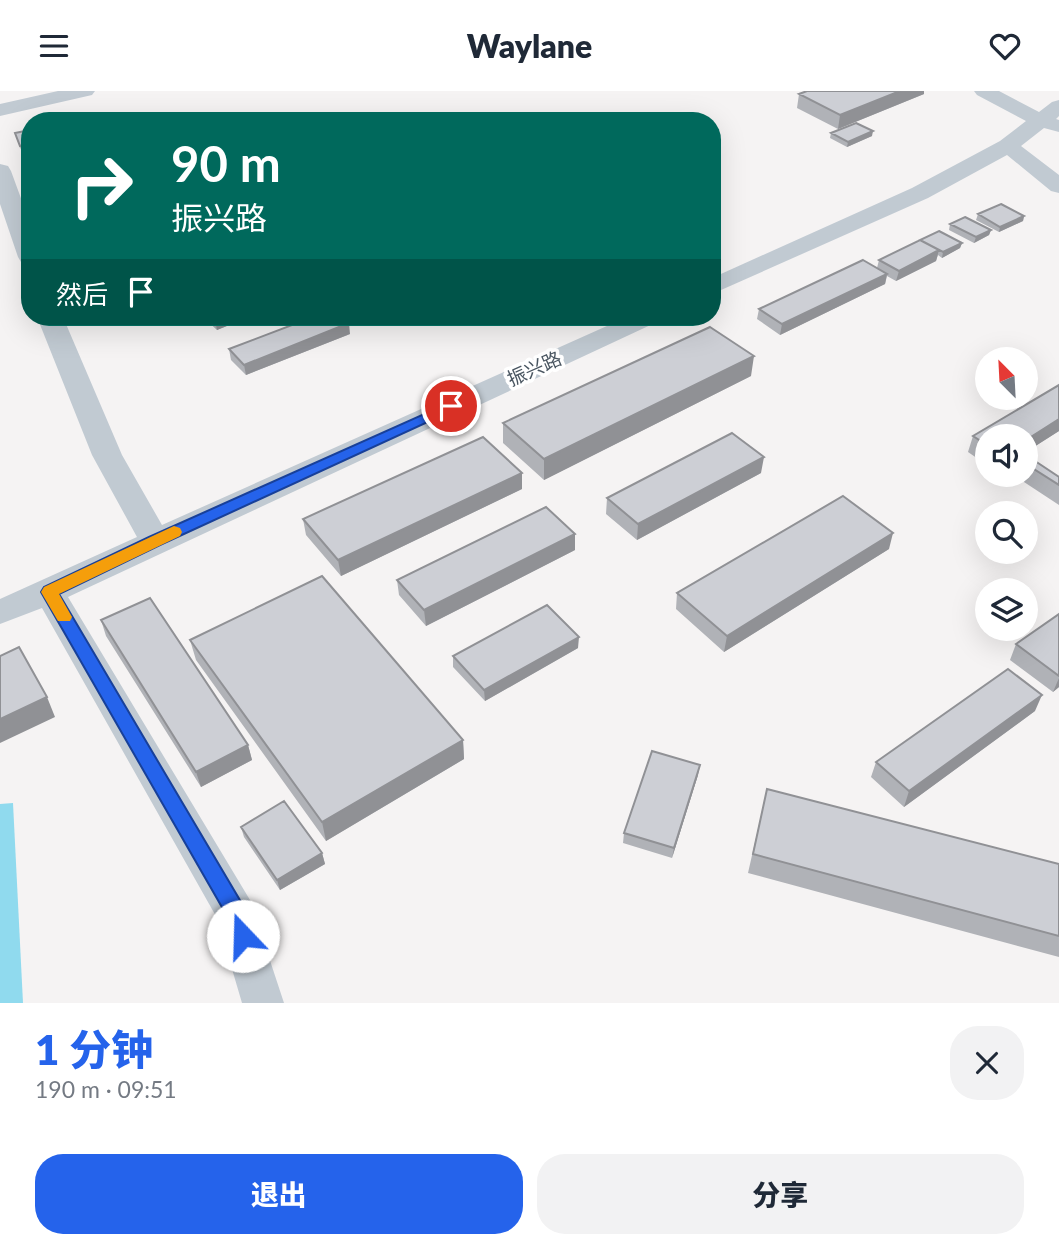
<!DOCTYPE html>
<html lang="zh">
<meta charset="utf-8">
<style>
body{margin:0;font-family:Lato,"Noto Sans SC",sans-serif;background:#f2f2f3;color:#1f2937;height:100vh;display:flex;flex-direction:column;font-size:26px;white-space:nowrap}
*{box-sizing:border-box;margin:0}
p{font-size:23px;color:#747a83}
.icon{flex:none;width:38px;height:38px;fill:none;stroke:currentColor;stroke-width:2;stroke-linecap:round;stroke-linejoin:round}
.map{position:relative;height:912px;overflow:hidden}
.sheet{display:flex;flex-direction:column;background:#fff;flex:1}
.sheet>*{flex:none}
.top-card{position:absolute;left:21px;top:21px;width:700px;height:214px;border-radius:28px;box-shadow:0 7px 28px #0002;background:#00695c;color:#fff;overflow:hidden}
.needle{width:46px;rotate:336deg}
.controls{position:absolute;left:975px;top:256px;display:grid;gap:14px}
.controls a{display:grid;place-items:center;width:63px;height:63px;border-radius:50%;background:#fff;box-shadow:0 7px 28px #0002;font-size:35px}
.pin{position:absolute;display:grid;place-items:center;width:60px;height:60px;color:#fff;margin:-30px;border:4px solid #fff;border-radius:50%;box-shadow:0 2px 7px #0007}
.me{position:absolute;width:77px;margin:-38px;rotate:339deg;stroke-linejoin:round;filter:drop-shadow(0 0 5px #0008)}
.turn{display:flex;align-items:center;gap:24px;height:147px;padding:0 35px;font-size:32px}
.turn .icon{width:91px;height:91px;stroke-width:2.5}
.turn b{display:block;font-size:49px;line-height:60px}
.then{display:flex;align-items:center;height:66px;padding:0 35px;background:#0003;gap:14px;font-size:26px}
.round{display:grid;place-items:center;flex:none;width:74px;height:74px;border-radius:28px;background:#f2f2f3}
.headline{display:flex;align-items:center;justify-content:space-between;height:119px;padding:0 35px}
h1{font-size:42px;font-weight:800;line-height:52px;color:#2563eb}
.button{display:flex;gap:14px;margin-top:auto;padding:14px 35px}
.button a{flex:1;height:80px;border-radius:28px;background:#2563eb;color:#fff;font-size:28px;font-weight:800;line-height:80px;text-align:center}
.button a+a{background:#f2f2f3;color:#1f2937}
header{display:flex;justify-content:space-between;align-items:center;height:91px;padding:0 35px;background:#fff;font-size:32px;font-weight:800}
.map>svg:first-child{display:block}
.water{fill:#90daee}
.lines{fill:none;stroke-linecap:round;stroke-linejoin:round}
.minor{fill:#c1cad2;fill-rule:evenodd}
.wall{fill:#b0b2b7}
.shaded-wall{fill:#909195}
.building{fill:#cdcfd5;stroke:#909195;stroke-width:2}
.route{fill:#2563eb;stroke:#184099;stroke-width:2}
.slow{fill:#f59e0b}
.labels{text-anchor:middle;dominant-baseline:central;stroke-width:7;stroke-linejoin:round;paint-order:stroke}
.street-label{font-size:19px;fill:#4a5661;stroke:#fff}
</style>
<header><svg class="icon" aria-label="menu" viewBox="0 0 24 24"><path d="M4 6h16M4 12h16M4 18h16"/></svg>Waylane<svg class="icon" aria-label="heart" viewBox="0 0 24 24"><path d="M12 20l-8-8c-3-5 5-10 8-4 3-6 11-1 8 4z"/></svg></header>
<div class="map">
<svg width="1059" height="912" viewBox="0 0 1059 912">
<rect width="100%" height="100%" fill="#f5f3f3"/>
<path class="water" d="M13 712 23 912H0V713Z"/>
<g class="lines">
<path class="minor" d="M58 0H95L92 4 0 25V13Z
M974 0H999L1039 21 1052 11 1059 9V25L1056 28 1059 29V41L1044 37 1021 55 1059 84V102L1051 100 1007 64 928 107 712 203V187L912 97 1000 50 1026 30 977 4Z
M0 73 8 75 11 80 30 132V173L21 171 18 166 0 113Z
M37 226H63L122 364 162 434 627 226H661L657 231 68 506 250 809 284 912H242L217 827 42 517 0 533V508L137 446 92 364Z"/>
</g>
<path class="wall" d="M807 0H924V3L838 38 797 17 799 3Z
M831 42 872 45 847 56 830 47Z
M978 123 1024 125 1023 130 999 141 976 129Z
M950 133 991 139 989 144 974 152 949 139Z
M962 152 960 157 942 167 938 164 936 170 896 190 887 185 885 193 780 244 757 228 759 218 877 177 879 169Z
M203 226H244V228L217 239Z
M350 243 246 284 231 269 229 258Z
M751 285 544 389 503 352V332Z
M1059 294V340L1026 361V345H987V374L968 361 973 345Z
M1026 364 1059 386V414L1012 383H1026Z
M761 382 637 449 606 423 607 407Z
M522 398 341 485 306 444 303 428Z
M889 458 724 561 676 518 677 502Z
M575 459 426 535 399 504 397 489Z
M1059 523V596L1053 601 1010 569 1016 553Z
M101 529 248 654 252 669 201 696 106 545Z
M190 549 463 649 464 668 326 750 196 569Z
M578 557 485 610 453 576V565Z
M1035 620 904 716 871 686 876 671Z
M698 684 672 767 623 752 624 742Z
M767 698 1059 773V866L748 782Z
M241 736 322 762 325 773 280 799 244 746Z"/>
<path class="shaded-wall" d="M900 0H924V3L838 38 840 24Z
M873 40 872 45 847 56 848 51Z
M30 53V63L23 65 20 55Z
M1024 125 1023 130 999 141 1000 136Z
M991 139 989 144 974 152 976 146Z
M962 152 960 157 942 167 943 161Z
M939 159 936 170 896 190 899 180Z
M887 183 885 193 780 244 782 233Z
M236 226H244V228L217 239 216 234Z
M349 232 350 243 246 284 244 274Z
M754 265 751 285 544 389V368Z
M1059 328V340L1026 361V349Z
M764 366 761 382 637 449 638 433Z
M522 382V398L341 485 338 469Z
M893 442 889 458 724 561 727 545Z
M575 443V459L426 535 424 519Z
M579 546 578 557 485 610 484 599Z
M1059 587V596L1053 601Z
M1042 604 1035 620 904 716 909 700Z
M47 606 55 626 0 652V628Z
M463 649 464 668 326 750 322 731Z
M248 654 252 669 201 696 196 681Z
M700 674 698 684 672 767 674 757Z
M322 762 325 773 280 799 277 789Z"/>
<path class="building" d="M807 0H900L840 24 799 3Z
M856 32 873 40 848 51 831 42Z
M30 39V53L20 55 15 42Z
M1001 113 1024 125 1000 136 978 123Z
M965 126 991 139 976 146 950 133Z
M939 140 962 152 943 161 920 149Z
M920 149 939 159 899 180 879 169Z
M863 169 887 183 782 233 759 218Z
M208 226H236L216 234Z
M313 226H342L349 232 244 274 229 258Z
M710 236 754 265 544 368 503 332Z
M1059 294V328L1026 349V345H987V354L973 345Z
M732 342 764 366 638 433 607 407Z
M483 346 522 382 338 469 303 428Z
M1026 364 1059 386V394L1026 373Z
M843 405 893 442 727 545 677 502Z
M546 416 575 443 424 519 397 489Z
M322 485 463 649 322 731 190 549Z
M150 507 248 654 196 681 101 529Z
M547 514 579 546 484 599 453 565Z
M1059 523V585L1016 553Z
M19 556 47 606 0 628V565Z
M1008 578 1042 604 909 700 876 671Z
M652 660 700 674 674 757 624 742Z
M767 698 1059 773V845L753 763Z
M284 710 322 762 277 789 241 736Z"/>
<path class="route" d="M451 311 458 315 456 318 160 454 59 503 244 816 253 845 250 852 243 854 236 852 227 825 41 501 44 496 149 446Z"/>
<path class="slow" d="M174 435 180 437 182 441 180 445 59 503 72 526 70 530H58L41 501 44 496Z"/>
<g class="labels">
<g class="street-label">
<text transform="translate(534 277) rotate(-24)">振兴路</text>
</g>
</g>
</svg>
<div class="controls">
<a><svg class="needle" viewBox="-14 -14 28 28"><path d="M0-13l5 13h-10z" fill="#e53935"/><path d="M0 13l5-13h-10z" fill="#747a83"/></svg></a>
<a><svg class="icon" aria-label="sound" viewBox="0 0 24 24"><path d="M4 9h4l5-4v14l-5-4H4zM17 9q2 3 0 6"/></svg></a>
<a><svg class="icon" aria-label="search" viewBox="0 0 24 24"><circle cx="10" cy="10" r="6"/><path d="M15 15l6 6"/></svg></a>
<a><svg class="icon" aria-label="layers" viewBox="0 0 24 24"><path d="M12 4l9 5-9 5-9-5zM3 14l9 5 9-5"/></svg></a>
</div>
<div class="pin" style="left:451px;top:315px;background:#d93025"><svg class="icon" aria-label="arrive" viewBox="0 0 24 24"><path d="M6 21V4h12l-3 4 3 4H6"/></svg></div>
<svg class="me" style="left:243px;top:845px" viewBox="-20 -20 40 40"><circle r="19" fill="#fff"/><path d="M0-13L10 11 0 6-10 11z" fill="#2563eb"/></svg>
<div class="top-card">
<div class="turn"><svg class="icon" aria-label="right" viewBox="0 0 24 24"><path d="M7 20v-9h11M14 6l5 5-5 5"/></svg><div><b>90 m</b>振兴路</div></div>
<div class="then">然后<svg class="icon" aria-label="arrive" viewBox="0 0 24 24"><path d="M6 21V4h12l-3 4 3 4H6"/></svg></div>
</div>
</div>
<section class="sheet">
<div class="headline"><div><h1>1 分钟</h1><p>190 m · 09:51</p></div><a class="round"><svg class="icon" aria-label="close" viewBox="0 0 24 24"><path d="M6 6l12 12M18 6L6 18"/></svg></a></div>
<div class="button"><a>退出</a><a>分享</a></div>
</section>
